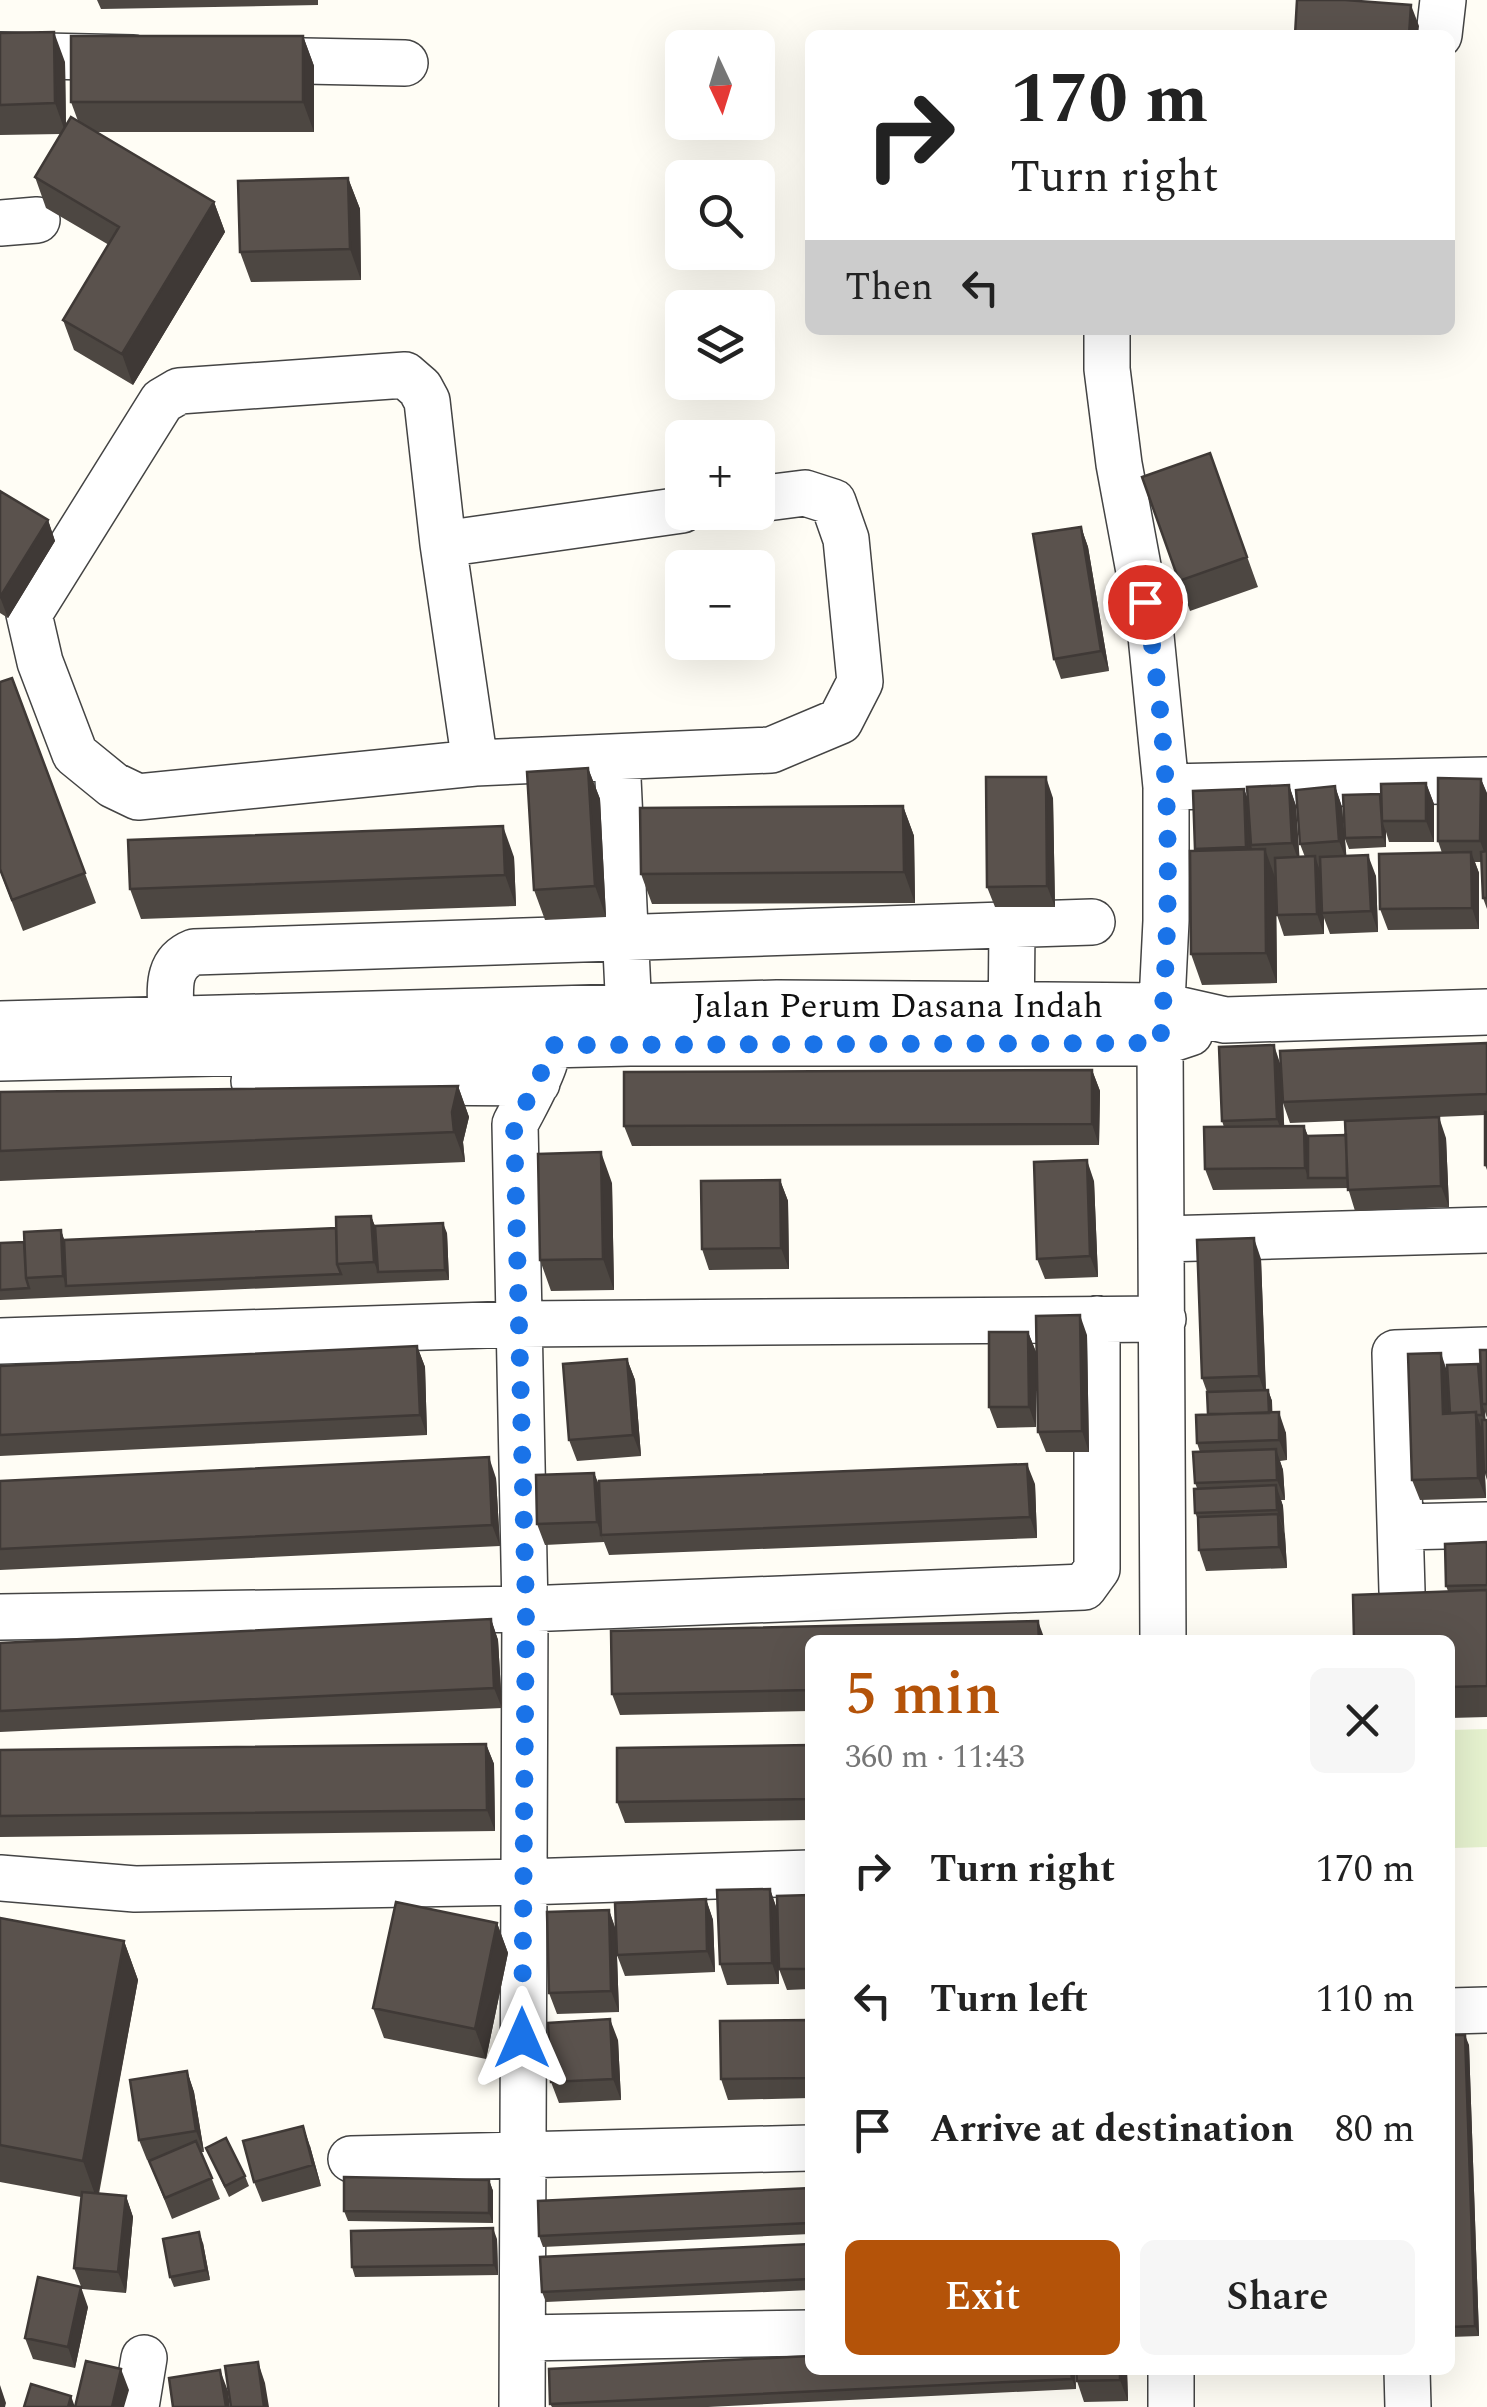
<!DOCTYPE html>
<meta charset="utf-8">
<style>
body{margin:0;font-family:Spectral,serif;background:#f6f6f6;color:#222;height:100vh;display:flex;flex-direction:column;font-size:38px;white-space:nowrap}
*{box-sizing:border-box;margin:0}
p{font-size:32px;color:#767676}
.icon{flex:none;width:55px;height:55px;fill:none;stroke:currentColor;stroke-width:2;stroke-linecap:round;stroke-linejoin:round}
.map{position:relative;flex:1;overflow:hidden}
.sheet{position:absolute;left:805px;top:1635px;width:650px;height:740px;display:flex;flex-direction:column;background:#fff;border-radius:15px;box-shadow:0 10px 40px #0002}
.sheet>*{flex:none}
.guide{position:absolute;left:805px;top:30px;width:650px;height:305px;border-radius:15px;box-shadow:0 10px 40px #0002;background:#fff;color:#222;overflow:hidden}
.needle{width:65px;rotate:176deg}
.buttons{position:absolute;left:665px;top:30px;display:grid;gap:20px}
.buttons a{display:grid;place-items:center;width:110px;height:110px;border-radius:15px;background:#fff;box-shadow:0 10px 40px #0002;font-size:50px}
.pin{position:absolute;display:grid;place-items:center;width:85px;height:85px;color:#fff;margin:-42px;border:5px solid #fff;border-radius:50%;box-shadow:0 2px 10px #0007}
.me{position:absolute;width:110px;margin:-55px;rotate:0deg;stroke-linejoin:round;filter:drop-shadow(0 0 8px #0008)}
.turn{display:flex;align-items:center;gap:35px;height:210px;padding:0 40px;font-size:45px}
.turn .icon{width:130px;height:130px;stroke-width:2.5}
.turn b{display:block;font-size:70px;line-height:85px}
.then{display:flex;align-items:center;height:95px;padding:0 40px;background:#0003;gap:20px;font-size:38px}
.round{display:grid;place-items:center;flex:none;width:105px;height:105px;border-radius:15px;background:#f6f6f6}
.summary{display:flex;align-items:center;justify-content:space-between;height:170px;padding:0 40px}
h1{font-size:60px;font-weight:600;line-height:75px;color:#b45309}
.primary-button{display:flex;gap:20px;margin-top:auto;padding:20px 40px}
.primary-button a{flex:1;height:115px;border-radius:15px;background:#b45309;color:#fff;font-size:40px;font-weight:600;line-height:115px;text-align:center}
.primary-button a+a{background:#f6f6f6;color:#222}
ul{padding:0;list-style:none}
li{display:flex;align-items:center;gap:30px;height:130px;padding:0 40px}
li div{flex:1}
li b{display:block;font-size:38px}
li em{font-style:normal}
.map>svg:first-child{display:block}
.pitch{fill:#e6f2cf}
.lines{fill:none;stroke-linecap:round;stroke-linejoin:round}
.minor-casing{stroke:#444;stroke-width:48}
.minor{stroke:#fff;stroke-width:45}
.wall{fill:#4d4742}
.shaded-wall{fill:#3f3936}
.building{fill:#5a524d;stroke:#3f3936;stroke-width:2.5}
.route{stroke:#1a73e8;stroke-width:18;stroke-dasharray:0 32.4}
.labels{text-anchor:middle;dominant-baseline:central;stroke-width:10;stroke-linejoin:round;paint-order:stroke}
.street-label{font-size:35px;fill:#111;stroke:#fff}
</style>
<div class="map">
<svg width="1487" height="2407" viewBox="0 0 1487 2407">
<rect width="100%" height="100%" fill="#fffdf5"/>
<path class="pitch" d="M1487 1729V1847L1453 1848 1450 1730Z"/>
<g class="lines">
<defs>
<path id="minor" d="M1439 35 1443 0
M0 55 133 58
M252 60 405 63
M0 223 37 220
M1107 330V369L1119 464 1151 636 1166 787V921L1160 1043 1163 1640
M682 510 443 544 475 763 771 750 840 721 860 682 846 539 833 502 805 493 758 499
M443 544 427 401 420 388 405 375 179 391 162 401 29 614 40 662 75 754 113 785 138 797 475 763
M617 757 630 1035
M1166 787 1487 780
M171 1020C171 992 164 964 194 952L1092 922
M0 1024 777 1003 1163 1006 1225 1020 1487 1012
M1011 1034 1012 926
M0 1058 630 1043H1160L1190 1033
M254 1081 537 1083
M1162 1239 1487 1230
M0 1341 520 1324 1163 1319
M1402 1527 1487 1525
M1402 1591 1395 1353 1487 1350
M0 1617 525 1609 1084 1587 1097 1569V1319
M0 1878 135 1889 523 1882 810 1873
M1450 2011 1487 2010
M351 2159 810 2148
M523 2338 810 2333
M1407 2370 1408 2407
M136 2407 144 2358
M522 2407 525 1609 515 1124C538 1080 552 1060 552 1010
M1171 2407V2370"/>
</defs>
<use href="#minor" class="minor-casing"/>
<use href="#minor" class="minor"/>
</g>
<path class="wall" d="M97 0H318V5L101 9Z
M0 33 65 62 66 125 78 121 71 102 303 36 314 66V132H96L214 202 225 232 133 385 74 350 63 320 109 245 46 208 35 177 61 134 0 135Z
M348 178 360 209 361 280 251 282 240 252Z
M1210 453 1258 587 1190 611 1142 477Z
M0 491 48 520 55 541 8 618 0 613Z
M1081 527 1088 547 1109 671 1061 679 1054 659Z
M12 678 96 903 23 931 0 871Z
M588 768 600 799 606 917 545 920 534 890Z
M1481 779 1487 793V783V909L1483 898 1481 862H1475L1479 873V929L1388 930 1380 909 1442 853 1438 841Z
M1426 783 1434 804V842H1389L1386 832V847L1349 849 1345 839 1346 856 1376 876 1378 932 1330 934 1324 918V934L1284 936 1277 915 1276 899 1277 983 1202 985 1191 954 1195 849 1244 789 1248 800 1289 785 1296 806 1299 857H1305L1300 844 1335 786 1342 807 1344 832 1380 794Z
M1053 798 1055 907H995L987 887Z
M903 806 914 836 915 903 652 904 641 874Z
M514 857 516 906 141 919 130 889Z
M1487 1043V1170L1485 1165V1115L1290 1123 1283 1103 1284 1126H1304L1308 1136 1446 1138 1449 1207 1355 1211 1348 1188 1213 1190 1205 1169 1224 1127 1222 1121 1281 1065Z
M1092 1070 1100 1091 1099 1145 632 1146 624 1126Z
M458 1086 469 1117 463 1142 465 1162 0 1181V1092Z
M780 1180 788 1201 789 1269 709 1270 702 1249Z
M1094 1181 1098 1277 1045 1279 1037 1259Z
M612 1183 614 1290 551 1291 540 1260Z
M371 1216 375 1226 447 1233 449 1280 0 1300V1243L24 1242 61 1230 64 1240 336 1228Z
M1261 1259 1266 1390H1268L1272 1401V1412L1286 1433 1287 1460 1280 1461 1283 1470 1285 1500H1281L1283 1506 1287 1568 1206 1571 1199 1550 1198 1519 1195 1513 1197 1488 1195 1483 1200 1452 1197 1443 1208 1414 1207 1392 1202 1378Z
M1028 1332 1036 1352V1427L997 1428 989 1407Z
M1087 1335 1089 1452H1046L1038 1432Z
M417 1346 425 1367 427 1435 0 1456V1366Z
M1487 1350V1418L1485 1412V1420H1487V1480L1485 1474 1486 1498 1420 1500 1412 1480 1447 1372 1481 1371Z
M627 1359 635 1380 641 1456 577 1461 569 1440Z
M594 1473 600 1487 1035 1484 1037 1538 609 1555 604 1542 545 1545 537 1524Z
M496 1478 500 1546 0 1570V1481Z
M1487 1542V1717L1450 1718V1640L1448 1591 1446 1586Z
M491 1619 498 1640 502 1708 0 1732V1643Z
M810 1640V1711L620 1715 612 1694Z
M486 1744 494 1764 495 1831 0 1837V1750Z
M810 1745V1820L625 1823 617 1802Z
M770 1889 777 1909 810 1895V1989L787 1990 779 1969 778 1930 779 1984 727 1985 720 1964Z
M706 1899 713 1920 715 1972 625 1976 617 1955 619 2012 557 2014 549 1993 609 1910 616 1930Z
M0 1918 124 1941 138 1980 99 2194 126 2196 133 2217 126 2293 82 2289 74 2268 81 2197 0 2182Z
M497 1923 508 1953 486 2059 384 2038 373 2008Z
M810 2020V2098L728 2100 721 2079Z
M1450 2035 1469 2045 1479 2336 1450 2337Z
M618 2040 621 2100 559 2103 551 2082Z
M187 2071 194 2092 204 2152H201L220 2199 172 2219 149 2161 151 2160H147L139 2140Z
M310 2146 321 2186 262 2202 254 2182Z
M206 2148 245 2176 249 2186 229 2197Z
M489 2180 493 2191V2223L348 2221 344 2211Z
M810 2188V2234L543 2247 539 2236Z
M497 2239 498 2275 355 2277 352 2267Z
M203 2243 210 2280 174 2287 170 2277Z
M810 2244V2290L546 2302 542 2292Z
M88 2307 75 2368 33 2359 25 2338Z
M810 2370H1075L1076 2389 708 2407H552L550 2404Z
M1127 2370 1128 2401 1084 2402 1077 2381Z"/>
<path class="shaded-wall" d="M1411 5 1419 26 1418 35H1409Z
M54 32 65 62 66 134 55 103Z
M303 36 314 66V132L303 102Z
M348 178 360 209 361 280 350 249Z
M214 202 225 232 133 385 122 354Z
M48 520 55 541 8 618 0 597Z
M1081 527 1088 547 1109 671 1101 651Z
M588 768 600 799 606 917 595 886Z
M1046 777 1053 798 1055 907 1047 886Z
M1481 779 1487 794V859L1480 841Z
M1426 783 1434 804V842L1426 821Z
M1289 785 1296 806 1300 864 1292 843Z
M1335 786 1342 807 1347 862 1339 841Z
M1244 789 1252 810 1251 845 1253 852 1254 868 1246 847Z
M903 806 914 836 915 903 904 872Z
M1382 821 1386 832V847L1383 837Z
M503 826 514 857 516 906 505 875Z
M1265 849 1276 880 1277 983 1266 953Z
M1471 852 1479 873V929L1472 908Z
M1368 855 1376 876 1378 932 1371 911Z
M1315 856 1322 877V913L1324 918V934L1317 914Z
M1274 1045 1281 1066 1285 1140 1277 1119Z
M1092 1070 1100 1091 1099 1145 1092 1124Z
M458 1086 469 1117 463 1142 465 1162 454 1132 452 1112Z
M1439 1117 1446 1138 1449 1207 1441 1186Z
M1304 1126 1312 1147 1308 1178 1305 1168Z
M601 1152 612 1183 614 1290 603 1259Z
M1087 1160 1094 1181 1098 1277 1090 1256Z
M780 1180 788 1201 789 1269 781 1248Z
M371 1216 379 1237 378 1272 374 1262Z
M443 1223 447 1233 449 1280 445 1270Z
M61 1230 68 1251 66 1286 63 1276Z
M1254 1238 1261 1259 1266 1397 1259 1376Z
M1080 1315 1087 1335 1089 1452 1082 1431Z
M1028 1332 1036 1352V1427L1029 1407Z
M417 1346 425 1367 427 1435 420 1415Z
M1441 1353 1448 1374 1450 1434 1443 1414Z
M627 1359 635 1380 641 1456 633 1435Z
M1478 1364 1482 1374V1404L1485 1412 1486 1425 1482 1415Z
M1268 1390 1272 1401 1273 1427 1269 1416Z
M1279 1412 1286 1433 1287 1460 1279 1440Z
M1476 1412 1483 1433 1486 1498 1478 1478Z
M1276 1449 1283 1470 1285 1500 1277 1480Z
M489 1457 496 1478 500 1546 492 1525Z
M1027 1464 1035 1484 1037 1538 1030 1517Z
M594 1473 602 1494 601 1535 604 1543 597 1522Z
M1276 1485 1283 1506 1284 1530 1277 1510Z
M1278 1514 1285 1535 1287 1568 1279 1547Z
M491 1619 498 1640 502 1708 494 1688Z
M1038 1621 1045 1640H1039Z
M486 1744 494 1764 495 1831 487 1810Z
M770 1889 777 1910 779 1984 772 1963Z
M706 1899 713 1920 715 1972 707 1951Z
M609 1910 616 1931 619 2012 611 1991Z
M497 1923 508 1953 486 2059 475 2029Z
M124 1941 138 1980 97 2200 83 2161Z
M610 2019 618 2040 621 2100 613 2079Z
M1465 2035 1469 2045 1479 2336 1475 2326Z
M187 2071 194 2092 204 2152 196 2131Z
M303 2126 310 2146 321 2186 313 2165Z
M489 2180 493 2191V2223L489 2213Z
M126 2196 133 2217 126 2293 118 2272Z
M493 2228 497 2239 498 2275 494 2265Z
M199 2232 203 2243 210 2280 206 2270Z
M81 2287 88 2307 75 2368 68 2347Z
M258 2362 265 2383 269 2407H264Z
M121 2369 129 2390 124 2407H112Z
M220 2370 228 2391 230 2407H226Z
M1071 2370H1075L1076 2389 1072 2379Z
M1120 2370H1127L1128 2401 1120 2380Z
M0 2385 6 2403 5 2407H0Z
M71 2396 75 2407H68Z"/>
<path class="building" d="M1297 0H1345L1411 5 1409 35H1295Z
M54 32 55 103 0 105V33Z
M71 36H303V102H71Z
M71 117 214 202 122 354 63 320 119 227 35 177Z
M348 178 350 249 240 252 238 181Z
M1210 453 1247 557 1179 581 1142 477Z
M0 491 48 520 0 597Z
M1081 527 1101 651 1054 659 1033 534Z
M12 678 85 873 12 900 0 869V682Z
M588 768 595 886 534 890 527 772Z
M986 777H1046L1047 886 987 887Z
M1438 778 1481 779 1480 841H1438Z
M1426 783V821H1382L1381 784Z
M1289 785 1292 843 1251 845 1247 787Z
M1335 786 1339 841 1300 844 1296 790Z
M1244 789 1246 847 1195 849 1193 791Z
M1380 794 1383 837 1345 838 1343 795Z
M903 806 904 872 641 874 640 808Z
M503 826 505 875 130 889 128 840Z
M1265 849 1266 953 1191 954 1190 851Z
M1487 851V898H1483L1481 852Z
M1471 852 1472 908 1380 909 1379 854Z
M1368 855 1371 911 1322 913 1320 857Z
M1315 856 1317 914 1277 915 1275 858Z
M1487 1043V1094L1283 1102 1280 1051Z
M1274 1045 1277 1119 1222 1121 1219 1047Z
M1092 1070V1124L624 1126V1072Z
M458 1086 452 1112 454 1132 0 1151V1092Z
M1485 1112H1487V1165H1485Z
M1439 1117 1441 1186 1348 1190 1345 1121Z
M1304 1126 1305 1168 1205 1169 1204 1127Z
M1346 1135 1347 1178H1308V1136Z
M601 1152 603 1259 540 1260 538 1154Z
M1087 1160 1090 1256 1037 1259 1034 1162Z
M780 1180 781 1248 702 1249 701 1181Z
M371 1216 374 1262 337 1264 336 1217Z
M443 1223 445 1270 378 1272 375 1226Z
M336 1228 337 1264 341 1274 66 1286 64 1240Z
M61 1230 63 1276 26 1278 24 1232Z
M1254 1238 1259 1376 1202 1378 1197 1240Z
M24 1242 26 1278 29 1288 0 1290V1243Z
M1080 1315 1082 1431 1038 1432 1036 1316Z
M989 1332H1028L1029 1407H989Z
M417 1346 420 1415 0 1435V1366Z
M1480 1350H1487V1404H1482Z
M1441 1353 1443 1414 1476 1412 1478 1478 1412 1480 1408 1354Z
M627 1359 633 1435 569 1440 563 1364Z
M1478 1364 1482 1415H1476V1412L1450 1413 1447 1365Z
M1268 1390 1269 1413 1208 1414 1207 1392Z
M1279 1412V1440L1197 1443 1196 1415Z
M1482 1420H1487V1472H1484Z
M1276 1449 1277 1480 1195 1483 1193 1452Z
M489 1457 492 1525 0 1549V1481Z
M1027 1464 1030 1517 601 1535 599 1481Z
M594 1473 597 1522 537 1524 536 1475Z
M1276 1485 1277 1510 1195 1513 1194 1489Z
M1278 1514 1279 1547 1199 1550 1198 1517Z
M1487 1542V1585L1446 1586 1445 1544Z
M1487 1590V1686L1450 1687V1640H1354L1353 1595Z
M491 1619 494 1688 0 1711V1643Z
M1038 1621 1039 1640H810V1690L612 1694 611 1631Z
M486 1744 487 1810 0 1816V1750Z
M810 1745V1799L617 1802V1748Z
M770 1889 772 1963 720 1964 717 1890Z
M810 1895V1969H779L777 1896Z
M706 1899 707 1951 617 1955 615 1903Z
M396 1902 497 1923 475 2029 373 2008Z
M609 1910 611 1991 549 1993 547 1912Z
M0 1918 124 1941 83 2161 0 2145Z
M610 2019 613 2079 551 2082 548 2023Z
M810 2020V2078L721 2079 720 2021Z
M1450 2035H1465L1475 2326 1450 2327Z
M187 2071 196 2131 139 2140 130 2080Z
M303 2126 313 2165 254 2182 243 2141Z
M226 2138 245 2176 225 2186 206 2148Z
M196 2141 212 2178 165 2198 149 2161Z
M344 2177 489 2180V2213L344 2211Z
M810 2188V2223L539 2236 538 2201Z
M82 2192 126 2196 118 2272 74 2268Z
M493 2228 494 2265 352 2267 351 2231Z
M199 2232 206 2270 170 2277 163 2239Z
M810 2244V2279L542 2292 540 2257Z
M38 2277 81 2287 68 2347 25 2338Z
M810 2356V2370H1071L1072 2379 550 2404 549 2369Z
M86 2361 121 2369 112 2407H75Z
M258 2362 264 2407H231L225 2366Z
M220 2370 226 2407H173L169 2378Z
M1076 2370H1120V2380L1077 2381Z
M31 2384 71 2396 68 2407H24Z"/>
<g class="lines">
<path class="route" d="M522 2038 526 1608 514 1124 537 1083 552 1045 1160 1043C1173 897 1171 746 1145 602"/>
</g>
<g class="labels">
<g class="street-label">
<text x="898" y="1006">Jalan Perum Dasana Indah</text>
</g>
</g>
</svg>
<div class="buttons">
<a><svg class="needle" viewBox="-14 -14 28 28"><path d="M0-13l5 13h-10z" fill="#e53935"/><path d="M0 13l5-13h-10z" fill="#767676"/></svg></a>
<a><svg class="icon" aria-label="search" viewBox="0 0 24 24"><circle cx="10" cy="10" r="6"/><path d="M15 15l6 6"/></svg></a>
<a><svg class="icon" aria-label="layers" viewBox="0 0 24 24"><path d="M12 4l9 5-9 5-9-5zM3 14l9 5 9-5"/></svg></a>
<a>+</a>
<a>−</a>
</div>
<div class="pin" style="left:1145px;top:602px;background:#d93025"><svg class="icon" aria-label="arrive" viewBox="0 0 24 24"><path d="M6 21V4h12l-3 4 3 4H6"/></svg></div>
<svg class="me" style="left:522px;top:2038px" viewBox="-20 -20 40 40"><path d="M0-17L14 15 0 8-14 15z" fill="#1a73e8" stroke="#fff" stroke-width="4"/></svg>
<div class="guide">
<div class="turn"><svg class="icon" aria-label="right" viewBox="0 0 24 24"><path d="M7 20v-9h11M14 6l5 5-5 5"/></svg><div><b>170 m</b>Turn right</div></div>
<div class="then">Then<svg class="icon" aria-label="left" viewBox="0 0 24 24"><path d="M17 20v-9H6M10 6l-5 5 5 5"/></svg></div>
</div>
<section class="sheet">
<div class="summary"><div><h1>5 min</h1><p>360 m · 11:43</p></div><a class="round"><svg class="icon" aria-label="close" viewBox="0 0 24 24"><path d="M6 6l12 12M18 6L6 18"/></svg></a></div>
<ul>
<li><svg class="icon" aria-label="right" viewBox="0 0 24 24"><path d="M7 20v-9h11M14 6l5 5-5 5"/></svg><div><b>Turn right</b></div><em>170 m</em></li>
<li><svg class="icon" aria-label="left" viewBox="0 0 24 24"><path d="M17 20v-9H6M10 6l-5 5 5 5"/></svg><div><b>Turn left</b></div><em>110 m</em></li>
<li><svg class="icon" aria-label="arrive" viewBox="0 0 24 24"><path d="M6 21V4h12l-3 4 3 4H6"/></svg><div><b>Arrive at destination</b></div><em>80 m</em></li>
</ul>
<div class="primary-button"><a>Exit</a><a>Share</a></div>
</section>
</div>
